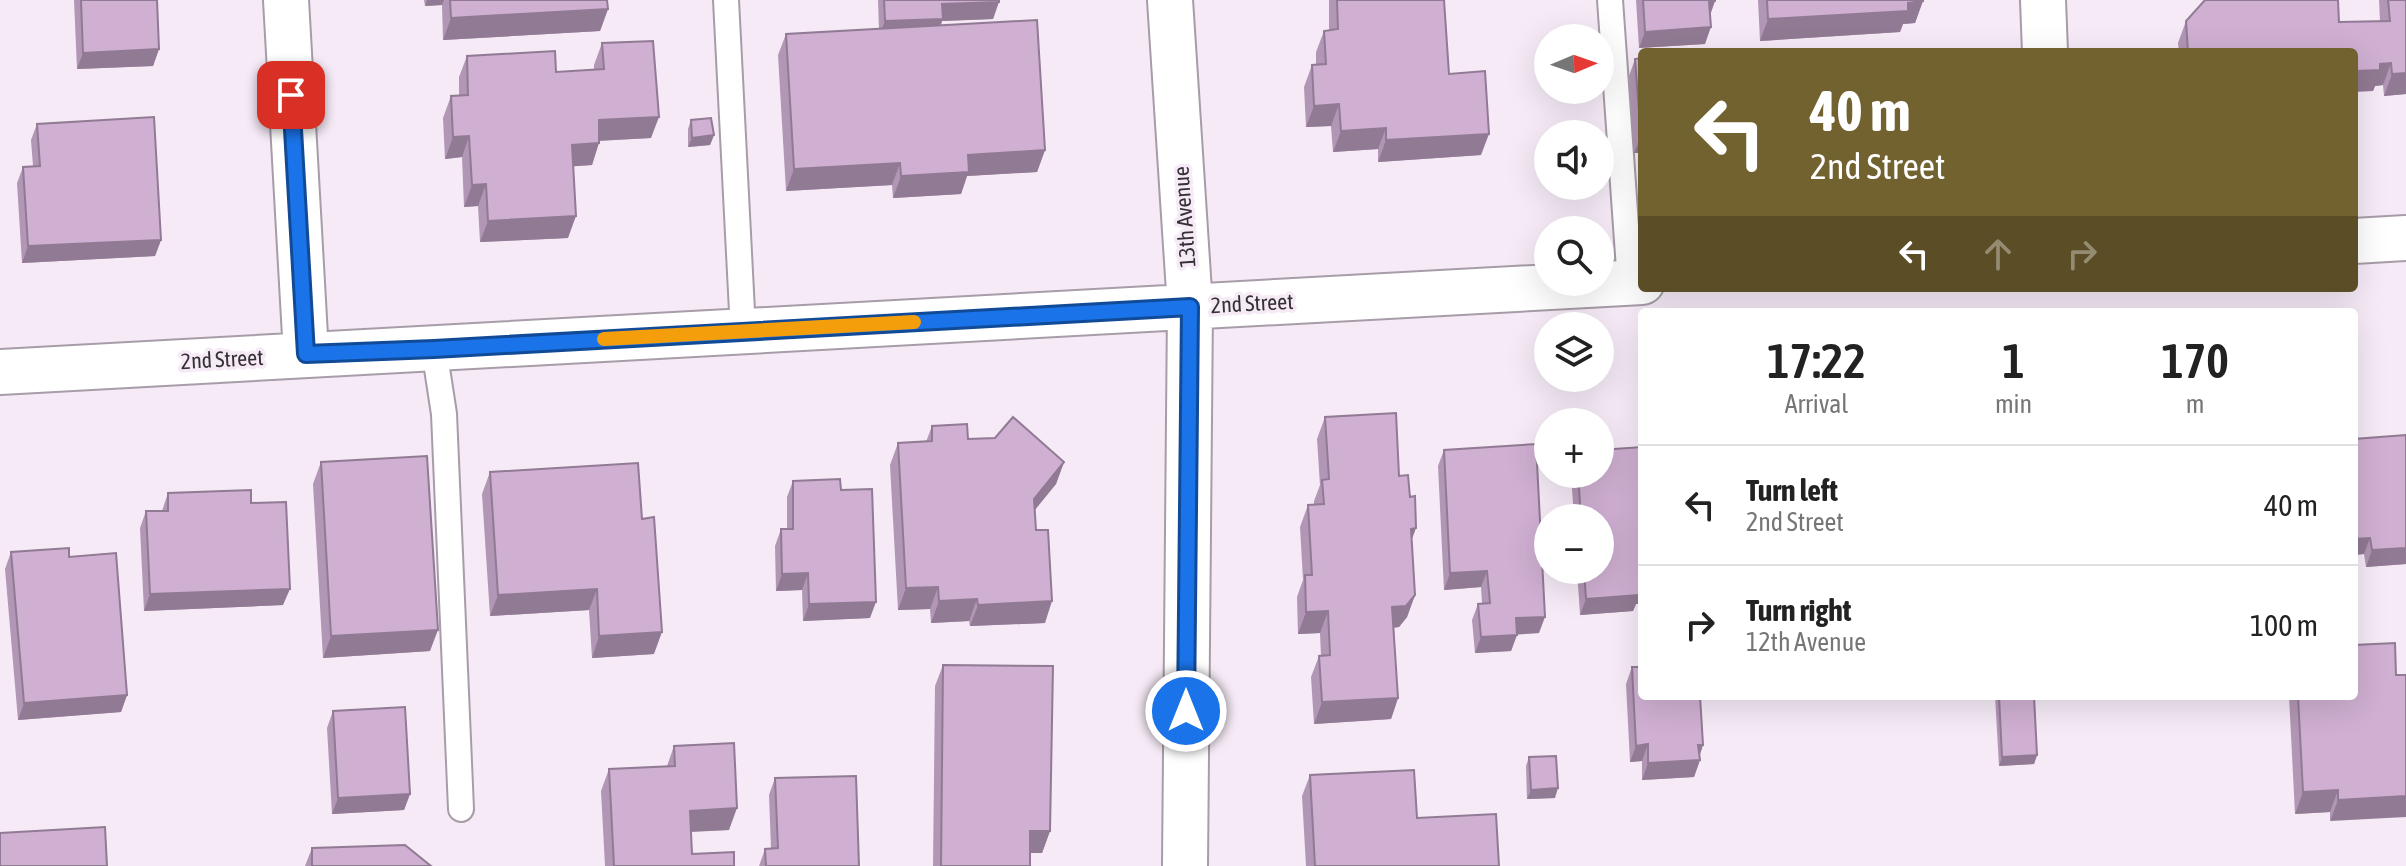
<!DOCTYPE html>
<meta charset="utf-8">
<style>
body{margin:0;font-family:"Asap Condensed",sans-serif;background:#f2f2f2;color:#222;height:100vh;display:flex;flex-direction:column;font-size:30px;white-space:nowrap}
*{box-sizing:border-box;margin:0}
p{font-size:26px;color:#767676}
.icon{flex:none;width:44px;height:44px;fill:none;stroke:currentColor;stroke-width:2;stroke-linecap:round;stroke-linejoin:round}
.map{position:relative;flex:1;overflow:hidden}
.panel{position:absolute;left:1638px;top:308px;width:720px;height:392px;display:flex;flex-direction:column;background:#fff;border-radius:8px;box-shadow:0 8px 32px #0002}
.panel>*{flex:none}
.guide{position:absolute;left:1638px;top:48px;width:720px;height:244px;border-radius:8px;box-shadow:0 8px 32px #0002;background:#726230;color:#fff;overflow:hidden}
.needle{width:52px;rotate:88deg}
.controls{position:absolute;left:1534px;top:24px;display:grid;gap:16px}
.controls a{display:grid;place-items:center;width:80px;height:80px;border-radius:50%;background:#fff;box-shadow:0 8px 32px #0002;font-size:40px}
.pin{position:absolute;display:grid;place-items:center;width:68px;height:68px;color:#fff;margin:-34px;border-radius:16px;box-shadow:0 4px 12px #0006}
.me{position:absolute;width:88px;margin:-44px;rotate:0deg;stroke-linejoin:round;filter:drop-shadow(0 0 6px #0008)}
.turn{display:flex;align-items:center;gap:28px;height:168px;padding:0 40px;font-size:36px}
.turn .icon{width:104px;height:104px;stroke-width:2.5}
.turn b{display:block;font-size:56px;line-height:68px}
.lanes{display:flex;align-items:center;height:76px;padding:0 40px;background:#0003;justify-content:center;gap:40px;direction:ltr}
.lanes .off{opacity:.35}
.eta{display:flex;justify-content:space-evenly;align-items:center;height:136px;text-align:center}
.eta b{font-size:48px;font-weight:600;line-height:56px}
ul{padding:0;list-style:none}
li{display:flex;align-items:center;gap:24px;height:120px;padding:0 40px;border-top:2px solid #e0e0e0}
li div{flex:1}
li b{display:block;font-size:30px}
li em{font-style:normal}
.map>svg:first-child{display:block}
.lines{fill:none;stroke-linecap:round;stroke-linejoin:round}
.service-casing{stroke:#a79da8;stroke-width:28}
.minor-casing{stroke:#a79da8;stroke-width:48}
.service{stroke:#fff;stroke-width:24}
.minor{stroke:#fff;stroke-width:44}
.wall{fill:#b296b5}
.shaded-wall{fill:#917a93}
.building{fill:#cfafd2;stroke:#917a93;stroke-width:2}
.route-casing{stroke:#114b97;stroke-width:20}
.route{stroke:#1a73e8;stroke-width:14}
.slow{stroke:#f59e0b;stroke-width:14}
.labels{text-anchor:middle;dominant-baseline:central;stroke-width:7;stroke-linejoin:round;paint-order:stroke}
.street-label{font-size:22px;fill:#343035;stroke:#f5eaf6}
</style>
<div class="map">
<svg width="2406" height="866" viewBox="0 0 2406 866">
<rect width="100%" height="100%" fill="#f5eaf6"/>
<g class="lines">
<defs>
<path id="service" d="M726 0 743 331
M1610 0 1630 283
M434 349 444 414 461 809"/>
<path id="minor" d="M286 0 306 354
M1170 0 1190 307 1185 866
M2043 0 2045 52
M2354 241 2406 238
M0 372 1642 282"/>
</defs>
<use href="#service" class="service-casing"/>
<use href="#minor" class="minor-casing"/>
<use href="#service" class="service"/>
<use href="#minor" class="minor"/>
</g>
<path class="wall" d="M74 0H157L159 49 153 66 77 69Z
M424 0H607L608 9 600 31 443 40 442 5 425 6Z
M878 0H999L993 19 942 21 941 25 1045 150 1037 172 967 176 961 194 893 198 892 185 786 191 778 55 786 34 879 29Z
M1329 0H1444L1449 74 1481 155 1378 162V149L1333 152 1331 126 1306 127 1304 87 1312 65H1316V52L1324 31 1329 30Z
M1636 0H1715L1710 15 1705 44 1639 48Z
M1758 0H1923L1915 23 1903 24 1900 32 1760 41Z
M2379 0H2406V94L2384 96 2383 85 2375 86 2373 91 2354 52H2179L2178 43 2186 21H2380Z
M602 43 651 138 599 141 592 165 573 166 568 238 480 242 478 206 464 207 462 157 445 159 443 118 451 96H459V77L467 56 556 72 594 70V65Z
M1642 58V153H1634L1629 76 1635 59Z
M691 120 714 135 710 145 688 147V129Z
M37 124 161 240 155 256 22 263 17 183 23 167 33 166 31 140Z
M1325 417 1399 476 1412 540 1415 595 1407 617 1399 627 1394 628 1398 698 1391 719 1314 724 1311 677 1319 656H1321L1320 633 1298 634 1297 597 1303 580 1300 527 1308 505H1314V501L1320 485 1317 439Z
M932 426 968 439 1064 462 1056 484 1034 510 1045 623 970 626 969 621 931 623 930 609 898 610 890 465 898 443 926 442Z
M2354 439 2406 564 2366 567 2364 554 2354 555Z
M1444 450 1539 633 1517 634 1511 651 1475 653 1472 620 1478 604 1482 603 1481 587 1444 590 1438 466Z
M321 462 430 651 323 658 313 484Z
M490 472 642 519 654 654 592 658 589 610 490 616 482 494Z
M1571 474H1600L1636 604 1633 611 1580 615 1577 570H1600V518H1574Z
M793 481 841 490 870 618 803 621 802 590 776 591 775 546 781 529H787V497Z
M168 493 251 503 283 605 144 611 140 528 146 511H162Z
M11 552 127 695 121 712 18 720 5 569Z
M943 665 1050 831 1042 853H1030V866H933L935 686Z
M1632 667 1703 745 1699 756 1700 760 1694 777 1642 780V761L1630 762 1626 684Z
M2396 675 2330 821V812L2295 814 2289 696H2354Z
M1995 696H2034L2037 755 2034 764 1999 766Z
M333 711 410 794 404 810 332 814 327 728Z
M674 746 729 830 691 832 692 854 734 866H605L601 791 609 769 667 766Z
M1529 757 1555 798 1527 799 1526 766Z
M1310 775 1417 818 1499 866H1306L1302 796Z
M775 778 859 866H759L765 849 771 848 769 795Z
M312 848V866H305Z"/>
<path class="shaded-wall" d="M427 0H444L442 5 425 6Z
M1715 1 1709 18V2Z
M1923 1 1915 23 1903 24 1900 32 1760 41 1768 19Z
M999 2 993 19 942 21 937 36 879 37 885 21 942 4Z
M608 9 600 31 443 40 451 18Z
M1711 27 1705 44 1639 48 1645 32Z
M159 49 153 66 77 69 83 53Z
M2391 63 2383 85 2375 86 2373 91 2354 92V71L2380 64Z
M2406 73V94L2384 96 2392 74Z
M1339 104 1331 126 1306 127 1314 106Z
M659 117 651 138 591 141 599 120Z
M1386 128 1378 149 1333 152 1341 131Z
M1489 134 1481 155 1378 162 1386 140Z
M714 135 710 145 688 147 692 138Z
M469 136 462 157 445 159 453 137Z
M1641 137H1642V153H1634Z
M599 143 592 165 564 167 572 145Z
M1045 150 1037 172 967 176 961 194 893 198 901 176 968 155Z
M900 163 892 185 786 191 794 169Z
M486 184 478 206 464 207 472 185Z
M576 216 568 238 480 242 488 221Z
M161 240 155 256 22 263 28 246Z
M1064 462 1056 484 1026 521 1034 499Z
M1416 528 1408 550 1411 529Z
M2370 538 2364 554 2354 555V539Z
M2406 548V564L2366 567 2372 550Z
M1487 571 1481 587 1444 590 1450 573Z
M808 573 802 590 776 591 782 574Z
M938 587 930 609 898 610 906 588Z
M1639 588H1642V604H1636L1633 611 1580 615 1586 599Z
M290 589 283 605 144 611 150 594Z
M597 589 589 610 490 616 498 595Z
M1415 595 1407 617 1399 627 1384 628 1392 607Z
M977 599 969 621 931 623 939 601Z
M1052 601 1045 623 970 626 978 605Z
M876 602 870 618 803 621 809 604Z
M1328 611 1320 633 1298 634 1306 612Z
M1545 617 1539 633 1510 635 1516 618Z
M438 630 430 651 323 658 331 636Z
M662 632 654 654 592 658 599 636Z
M1517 635 1511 651 1475 653 1481 637Z
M127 695 121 712 18 720 24 703Z
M1398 698 1391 719 1314 724 1322 702Z
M1648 744 1642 761 1630 762 1636 746Z
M1698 745H1703L1698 761 1700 760 1694 777 1642 780 1648 763Z
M2037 755 2034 764 1999 766 2002 757Z
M1558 788 1555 798 1527 799 1531 790Z
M2338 790 2330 812 2295 814 2303 792Z
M410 794 404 810 332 814 338 798Z
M2406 796V817L2330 821 2338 800Z
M737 808 729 830 682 832 690 811Z
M1030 831H1050L1042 853H1022Z"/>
<path class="building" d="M81 0H157L159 49 83 53Z
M450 0H607L608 9 451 18Z
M884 0H999V2L942 4 943 19 885 21Z
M1337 0H1444L1449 74 1485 71 1489 134 1386 140V128L1341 131 1339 104 1314 106 1312 65 1326 64 1324 31 1338 29Z
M1643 0H1715V1L1709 2 1711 27 1645 32Z
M1767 0H1923V1L1908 3V11L1768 19Z
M2205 0H2338L2339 22 2390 21 2388 0H2406V73L2392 74 2391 63 2380 64V70L2354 71V52H2188L2186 21Z
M1037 20 1045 150 968 155 969 172 901 176 900 163 794 169 786 34Z
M653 41 659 117 599 120V143L572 145 576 216 488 221 486 184 472 185 469 136 453 137 451 96 468 95 467 56 555 51 556 72 604 69 602 43Z
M1642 58V137H1641L1635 59Z
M154 117 161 240 28 246 23 167 40 166 37 124Z
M711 118 714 135 692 138 691 120Z
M1396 413 1399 476 1408 475 1410 497 1415 496 1416 528 1411 529 1415 595 1406 606 1392 607 1398 698 1322 702 1319 656 1330 655 1328 611 1306 612 1305 575H1312L1308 505 1324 504 1322 480 1329 479 1325 417Z
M1013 417 1064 462 1034 499 1036 530H1048L1052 601 978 605 977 599 939 601 938 587 906 588 898 443 932 441V426L967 424 968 439 995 438Z
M2406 435V548L2372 550 2370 538 2354 539V439Z
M1536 444 1545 617 1516 618 1517 635 1481 637 1478 604 1490 603 1487 571 1450 573 1444 450Z
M1642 447V588H1639V595L1586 599 1584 570H1600V518H1581L1578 474H1600V450Z
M427 456 438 630 331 636 321 462Z
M638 463 642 519 654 517 662 632 599 636 597 589 498 595 490 472Z
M840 479 841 490 872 489 876 602 809 604 808 573 782 574 781 529H793V481Z
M251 490V503L286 502 290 589 150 594 146 511H168V493Z
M69 548V557L116 553 127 695 24 703 11 552Z
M2395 643 2396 675H2406V796L2338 800V790L2303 792 2298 696H2354V645Z
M943 665 1053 666 1050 831H1030V866H941Z
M1632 667H1642V696H1700L1703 745H1698L1700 760 1648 763V744L1636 746Z
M1999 696H2034L2037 755 2002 757Z
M405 707 410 794 338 798 333 711Z
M734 743 737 808 690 811 692 854 734 852V866H614L609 769 675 766 674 746Z
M1556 756 1558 788 1531 790 1529 757Z
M1414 770 1417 818 1496 814 1499 866H1315L1310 775Z
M856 776 859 866H766L765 849 778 848 775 778Z
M105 827 107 866H0V833Z
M405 845 431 866H312V848Z"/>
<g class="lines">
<defs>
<path id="route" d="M291 95 306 354 434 349 1190 307 1186 711"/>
</defs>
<use href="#route" class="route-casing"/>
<use href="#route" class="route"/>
<path class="slow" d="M604 339 914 322"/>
</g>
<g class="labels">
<g class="street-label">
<text transform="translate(1184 217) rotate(-94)">13th Avenue</text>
<text transform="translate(1252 303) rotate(-3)">2nd Street</text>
<text transform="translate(222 359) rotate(-3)">2nd Street</text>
</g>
</g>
</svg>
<div class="controls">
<a><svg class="needle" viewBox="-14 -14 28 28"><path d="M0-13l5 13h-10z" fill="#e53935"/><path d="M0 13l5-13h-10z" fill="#767676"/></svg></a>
<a><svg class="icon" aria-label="sound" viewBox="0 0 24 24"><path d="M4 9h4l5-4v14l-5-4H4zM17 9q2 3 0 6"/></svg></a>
<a><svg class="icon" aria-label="search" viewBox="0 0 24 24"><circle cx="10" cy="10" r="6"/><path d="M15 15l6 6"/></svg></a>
<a><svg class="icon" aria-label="layers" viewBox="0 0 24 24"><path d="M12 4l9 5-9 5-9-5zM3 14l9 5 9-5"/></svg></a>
<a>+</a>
<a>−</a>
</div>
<div class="pin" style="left:291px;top:95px;background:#d93025"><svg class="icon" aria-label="arrive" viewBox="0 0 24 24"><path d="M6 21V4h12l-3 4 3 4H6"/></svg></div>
<svg class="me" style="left:1186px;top:711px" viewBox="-20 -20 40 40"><circle r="17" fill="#1a73e8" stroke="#fff" stroke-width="3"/><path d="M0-11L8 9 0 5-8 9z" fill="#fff"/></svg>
<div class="guide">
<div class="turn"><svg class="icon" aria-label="left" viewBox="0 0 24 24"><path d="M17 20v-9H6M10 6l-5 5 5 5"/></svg><div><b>40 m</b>2nd Street</div></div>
<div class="lanes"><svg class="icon" aria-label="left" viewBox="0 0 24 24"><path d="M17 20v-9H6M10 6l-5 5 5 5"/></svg><svg class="icon off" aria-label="ahead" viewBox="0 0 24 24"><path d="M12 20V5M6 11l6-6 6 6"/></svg><svg class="icon off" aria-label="right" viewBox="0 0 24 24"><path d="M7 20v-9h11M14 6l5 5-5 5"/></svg></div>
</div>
<section class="panel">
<div class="eta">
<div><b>17:22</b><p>Arrival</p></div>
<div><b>1</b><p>min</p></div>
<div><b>170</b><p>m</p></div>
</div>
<ul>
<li><svg class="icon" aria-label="left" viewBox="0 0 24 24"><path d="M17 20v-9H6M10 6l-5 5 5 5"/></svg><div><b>Turn left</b><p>2nd Street</p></div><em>40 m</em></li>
<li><svg class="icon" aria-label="right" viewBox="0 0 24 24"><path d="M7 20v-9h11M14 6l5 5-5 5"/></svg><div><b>Turn right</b><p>12th Avenue</p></div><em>100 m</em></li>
</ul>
</section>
</div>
